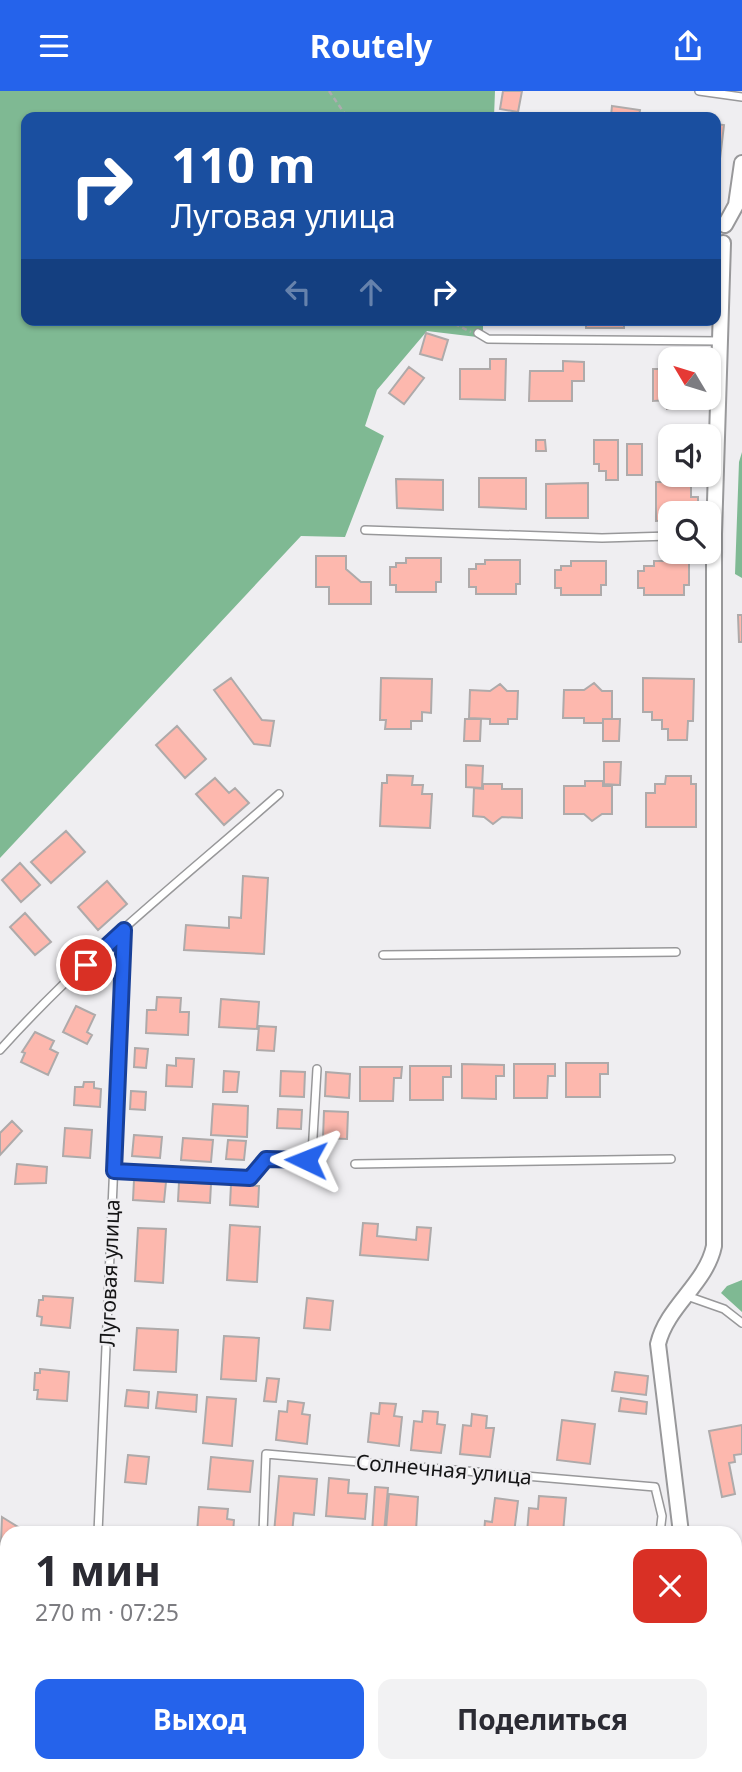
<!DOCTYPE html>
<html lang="ru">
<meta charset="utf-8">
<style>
body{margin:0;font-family:"Noto Sans",sans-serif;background:#f2f2f3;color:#2b2b33;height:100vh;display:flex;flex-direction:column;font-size:26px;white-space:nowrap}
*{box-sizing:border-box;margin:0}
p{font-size:23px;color:#7c7c81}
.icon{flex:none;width:38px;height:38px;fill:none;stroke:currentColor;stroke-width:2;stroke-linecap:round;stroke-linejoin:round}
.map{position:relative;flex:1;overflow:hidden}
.details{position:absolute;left:0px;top:1435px;width:742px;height:247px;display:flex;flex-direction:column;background:#fff;border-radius:21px 21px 0 0;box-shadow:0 2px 5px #0004}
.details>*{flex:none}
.hud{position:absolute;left:21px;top:21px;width:700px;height:214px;border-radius:14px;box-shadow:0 2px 5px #0004;background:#1a4fa0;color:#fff;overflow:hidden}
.needle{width:46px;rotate:308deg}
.fabs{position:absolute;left:658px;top:256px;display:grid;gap:14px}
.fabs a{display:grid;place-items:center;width:63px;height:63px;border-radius:14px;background:#fff;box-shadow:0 2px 5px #0004;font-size:35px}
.pin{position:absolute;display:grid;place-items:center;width:60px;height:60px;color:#fff;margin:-30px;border:4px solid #fff;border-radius:50%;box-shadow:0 2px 7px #0007}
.me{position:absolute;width:77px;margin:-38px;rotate:272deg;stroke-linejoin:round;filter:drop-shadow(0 0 5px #0008)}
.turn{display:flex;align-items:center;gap:24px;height:147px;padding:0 35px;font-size:32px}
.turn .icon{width:91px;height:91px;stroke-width:2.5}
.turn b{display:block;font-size:49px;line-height:60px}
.lanes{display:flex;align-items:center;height:66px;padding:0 35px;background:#0003;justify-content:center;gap:35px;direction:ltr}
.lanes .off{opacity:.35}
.round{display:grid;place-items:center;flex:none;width:74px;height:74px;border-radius:14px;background:#f2f2f3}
.overview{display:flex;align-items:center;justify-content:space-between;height:119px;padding:0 35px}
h1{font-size:42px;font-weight:700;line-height:52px}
.primary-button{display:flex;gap:14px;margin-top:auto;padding:14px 35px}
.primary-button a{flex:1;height:80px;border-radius:14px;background:#2563eb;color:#fff;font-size:28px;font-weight:700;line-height:80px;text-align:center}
.primary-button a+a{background:#f2f2f3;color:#2b2b33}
header{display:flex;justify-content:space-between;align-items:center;height:91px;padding:0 35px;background:#2563eb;color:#fff;font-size:32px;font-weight:700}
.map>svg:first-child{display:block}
.green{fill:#b2d7be}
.forest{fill:#7fb993}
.building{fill:#fdb8ae;stroke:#aeaaaa;stroke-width:2}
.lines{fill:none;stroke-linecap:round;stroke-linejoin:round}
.service-casing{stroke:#98989a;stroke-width:10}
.minor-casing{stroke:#98989a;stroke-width:18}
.tertiary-casing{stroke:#98989a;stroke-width:21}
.path{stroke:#adacaf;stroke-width:2.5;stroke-dasharray:5 3.5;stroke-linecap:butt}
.service{stroke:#fff;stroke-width:7}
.minor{stroke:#fff;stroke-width:14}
.tertiary{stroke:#fff;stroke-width:18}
.route-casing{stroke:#184099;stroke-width:18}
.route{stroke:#2563eb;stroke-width:12}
.labels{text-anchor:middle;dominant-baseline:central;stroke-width:5;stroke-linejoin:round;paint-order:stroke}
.street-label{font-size:21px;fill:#151516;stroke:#efeef1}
</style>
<header><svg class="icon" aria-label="menu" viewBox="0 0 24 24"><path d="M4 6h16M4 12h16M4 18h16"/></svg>Routely<svg class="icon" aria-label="share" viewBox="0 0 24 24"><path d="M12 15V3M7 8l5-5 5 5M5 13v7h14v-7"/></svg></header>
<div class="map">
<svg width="742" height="1681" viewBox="0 0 742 1681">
<rect width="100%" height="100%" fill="#efeef1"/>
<path class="green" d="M0 1607 7 1612V1675H99L110 1681H30L0 1676Z"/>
<path class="forest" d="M0 0H495L494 26H26V229H483V239H478L477 246 427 240 377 299 365 335 384 345 345 446 301 445 0 767Z
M742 361V487L735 483 739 371Z
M742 1189V1221L721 1202 727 1195Z"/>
<path class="building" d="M503 0H522L518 21 500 18Z
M612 15 640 19 639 26H598V23L611 25Z
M716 33 724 34 719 76H716Z
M586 229H624V237H586Z
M426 242 448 249 442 269 420 263Z
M667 262H684V268H670V306H700V309H684V318H667V309L653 310V278H667Z
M490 268H506L505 309 460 308V278H490Z
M563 270 584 271V290H572V310H529L530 280H563Z
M409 276 424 287 404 313 389 302Z
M536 349H545L546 360H536Z
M594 349H618V389H606V380H599V373H594Z
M627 353H642V384H627Z
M479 387H526V418L479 416Z
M396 388 443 389V419L397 417Z
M656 391H691V406H698V422H670V432V429L656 430Z
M588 392V427H546V393Z
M316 465H346V478L361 491H371V513H329V496H316Z
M406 467H441V491H436V501H396V494H390V476H396V472H406Z
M485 469H520V493H516V503H476V496H469V478H476V473H485Z
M571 470H606V494H601V504H561V497H555V479H561V475H571Z
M654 470H689V494H684V504H644V497H638V480H644V475H654Z
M738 524H742V551H739Z
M231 587 262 629 274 630 270 655 254 653 214 599Z
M381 587 432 588 431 622 422 621V630H411V638H385L386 629H380Z
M643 587 694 588 693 630H688L687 649H668V638H662V629H652V621H643Z
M594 592 602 600H612V628H603V632H584V627H563L564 599H584Z
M500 593 507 600H518L517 628H508V633H490V628L469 627 470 599 490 600Z
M465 628H481L480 650H464Z
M603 628H620L619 650H603Z
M177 635 206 668 185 687 156 654Z
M604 671H621L620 694 604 693Z
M466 674 483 675 482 697 466 696Z
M387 684 413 685 412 694H423L422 703H432L430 737 380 735 382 692H387Z
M666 685H691V693H696V736H646V702H655V693H665Z
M215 687 229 702 235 697 249 712 224 734 196 703Z
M585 690H603V695H612V723H602L592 730 584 723H564V695H585Z
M483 693H502V698H522V727L502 726 493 733 484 726 473 725 474 697 483 698Z
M66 740 85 761 51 792 31 771Z
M20 772 40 794 21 811 2 789Z
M243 785 268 787 264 863 184 859 186 834 229 837V826L241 827Z
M107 790 127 813 98 839 78 816Z
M25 822 51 851 35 864 10 836Z
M157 906 181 907 180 921H189L188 944 146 942 147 919H156Z
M221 908 259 911 257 938 219 936Z
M76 915 95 924 87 941 92 944 87 953 63 941Z
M259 935 276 936 274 960 257 959Z
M35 941 54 950 50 958 58 962 48 984 21 971 25 962 22 961Z
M135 957 148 958 146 977 134 976Z
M176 967 194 968 192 996 166 995 167 974 176 975Z
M566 972H608V983H600V1006H566Z
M462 973 504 974V985H496V1008L462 1007Z
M514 973H555V985H548L547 1007H514Z
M410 975H451V986H443V1009H410Z
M360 976H402L401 987H394L393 1010H360Z
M224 980 239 981 237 1001H223Z
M281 980 305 981 304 1006 280 1005Z
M326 981 350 983 349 1007 325 1005Z
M84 991H94V997L101 998 100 1016 74 1014 75 996H83Z
M131 1000 146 1001 145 1019 130 1018Z
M213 1013 248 1015 247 1046 211 1044Z
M278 1018 302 1019 301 1038 277 1037Z
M324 1020 348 1021 347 1048 323 1047Z
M12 1030 22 1040 0 1064V1042Z
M65 1037 92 1039 90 1067 63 1065Z
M134 1044 162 1046 160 1067 132 1065Z
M183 1047 213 1049 211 1071 181 1069Z
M228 1049 246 1050 244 1069 226 1068Z
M17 1073 47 1076 46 1092 15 1093Z
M134 1089 166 1091 164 1111 133 1109Z
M179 1091 211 1093 210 1112 178 1110Z
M231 1093 259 1095 258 1116 230 1114Z
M363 1132 378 1133 377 1145 416 1149 417 1136 431 1137 428 1169 360 1164Z
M230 1134 260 1136 257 1191 227 1189Z
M138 1137 166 1138 163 1192 135 1190Z
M43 1205 73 1207 70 1237 41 1234 42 1226 37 1225 39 1209H43Z
M307 1207 333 1210 330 1239 304 1237Z
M137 1237 178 1239 176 1281 134 1279Z
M224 1245 259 1247 256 1290 221 1288Z
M40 1278 69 1281 67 1310 37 1308 38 1299H34L35 1282H40Z
M615 1281 648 1285 646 1304 612 1300Z
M267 1287 279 1288 276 1311 264 1310Z
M127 1299 149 1301 148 1317 125 1315Z
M158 1301 197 1304 196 1321 156 1317Z
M207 1306 236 1308 232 1355 203 1352Z
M621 1307 647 1311 646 1323 619 1320Z
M288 1310 304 1312 302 1323 310 1324 307 1353 276 1349 279 1320 287 1321Z
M380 1312 396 1313 394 1325 402 1326 399 1355 368 1351 371 1322 379 1323Z
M423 1320 438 1321 437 1333 445 1334 441 1362 411 1359 414 1330 422 1331Z
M472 1323 487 1325 486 1337H494L490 1366 460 1363 463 1334 471 1335Z
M562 1329 595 1333 590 1373 557 1369Z
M742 1334V1363L734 1364 735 1371 729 1372 735 1403 722 1406 709 1340Z
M128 1364 149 1366 146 1393 125 1391Z
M211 1366 253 1370 250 1401 208 1398Z
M279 1385 317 1388 314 1424 294 1422 292 1442H274Z
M329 1387 349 1389 348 1402 367 1403 365 1428 326 1425Z
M375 1396 388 1397 384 1442H372Z
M389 1403 418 1406 416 1440 386 1438Z
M539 1405 566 1407 563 1442H527L529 1417 538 1418Z
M495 1407 518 1410 514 1442H484L485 1430 492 1431Z
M199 1416 228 1418 227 1428 234 1429 233 1442H197Z
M2 1426 23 1439 7 1442V1480L0 1476Z
M589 1675H621L620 1681 589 1678Z"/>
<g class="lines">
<defs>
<path id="service" d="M699 0 742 6
M478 242 488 248 720 250
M365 439 602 447 670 445
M383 864 676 861
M0 959C84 865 185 786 279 703
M355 1073 671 1068
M114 1080 250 1087 266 1067 306 1069 312 1063 317 978
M687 1205 724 1218 742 1232
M98 1442 124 839
M263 1442 266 1363 655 1396 662 1425 660 1442
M0 1511 7 1516
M389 1675 418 1681
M421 1681 454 1677 474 1681
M642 1681V1675"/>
<path id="minor" d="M725 134 736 114 742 72
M681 1442 658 1253C667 1215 706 1193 714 1155V443L723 152
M679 1681 680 1675"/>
<path id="tertiary" d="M0 1578 7 1584
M156 1675 178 1681"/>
</defs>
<use href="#service" class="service-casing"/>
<use href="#minor" class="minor-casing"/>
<use href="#tertiary" class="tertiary-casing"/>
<path class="path" d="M329 0 347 26
M447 229 471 241"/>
<use href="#service" class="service"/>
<use href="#minor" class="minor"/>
<use href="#tertiary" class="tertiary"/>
</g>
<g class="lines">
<defs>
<path id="route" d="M86 874 124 839 114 1080 250 1087 266 1068 306 1069"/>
</defs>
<use href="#route" class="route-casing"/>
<use href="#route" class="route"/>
</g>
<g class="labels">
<g class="street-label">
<text transform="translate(109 1182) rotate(-88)">Луговая улица</text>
<text transform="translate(444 1378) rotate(5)">Солнечная улица</text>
</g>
</g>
</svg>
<div class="fabs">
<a><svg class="needle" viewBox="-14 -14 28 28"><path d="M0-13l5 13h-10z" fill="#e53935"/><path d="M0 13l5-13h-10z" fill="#7c7c81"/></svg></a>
<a><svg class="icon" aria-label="sound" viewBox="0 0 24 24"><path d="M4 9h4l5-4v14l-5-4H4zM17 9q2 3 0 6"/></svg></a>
<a><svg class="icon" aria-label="search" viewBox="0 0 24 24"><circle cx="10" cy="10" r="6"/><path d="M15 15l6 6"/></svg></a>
</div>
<div class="pin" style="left:86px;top:874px;background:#d93025"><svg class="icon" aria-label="arrive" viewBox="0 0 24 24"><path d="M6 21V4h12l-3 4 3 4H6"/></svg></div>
<svg class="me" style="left:306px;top:1069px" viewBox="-20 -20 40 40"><path d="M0-17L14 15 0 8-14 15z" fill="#2563eb" stroke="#fff" stroke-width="4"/></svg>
<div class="hud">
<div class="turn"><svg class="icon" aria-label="right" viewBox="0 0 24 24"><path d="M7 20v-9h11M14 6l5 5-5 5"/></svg><div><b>110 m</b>Луговая улица</div></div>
<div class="lanes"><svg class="icon off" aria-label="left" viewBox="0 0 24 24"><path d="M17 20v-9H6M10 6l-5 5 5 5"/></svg><svg class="icon off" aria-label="ahead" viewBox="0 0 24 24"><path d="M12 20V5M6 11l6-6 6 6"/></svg><svg class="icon" aria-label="right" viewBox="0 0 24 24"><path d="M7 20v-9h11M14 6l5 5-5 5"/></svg></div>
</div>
<section class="details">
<div class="overview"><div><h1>1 мин</h1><p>270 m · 07:25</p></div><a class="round" style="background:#d93025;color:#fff"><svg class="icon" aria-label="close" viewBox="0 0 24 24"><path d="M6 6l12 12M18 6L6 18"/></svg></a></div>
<div class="primary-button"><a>Выход</a><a>Поделиться</a></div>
</section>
</div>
